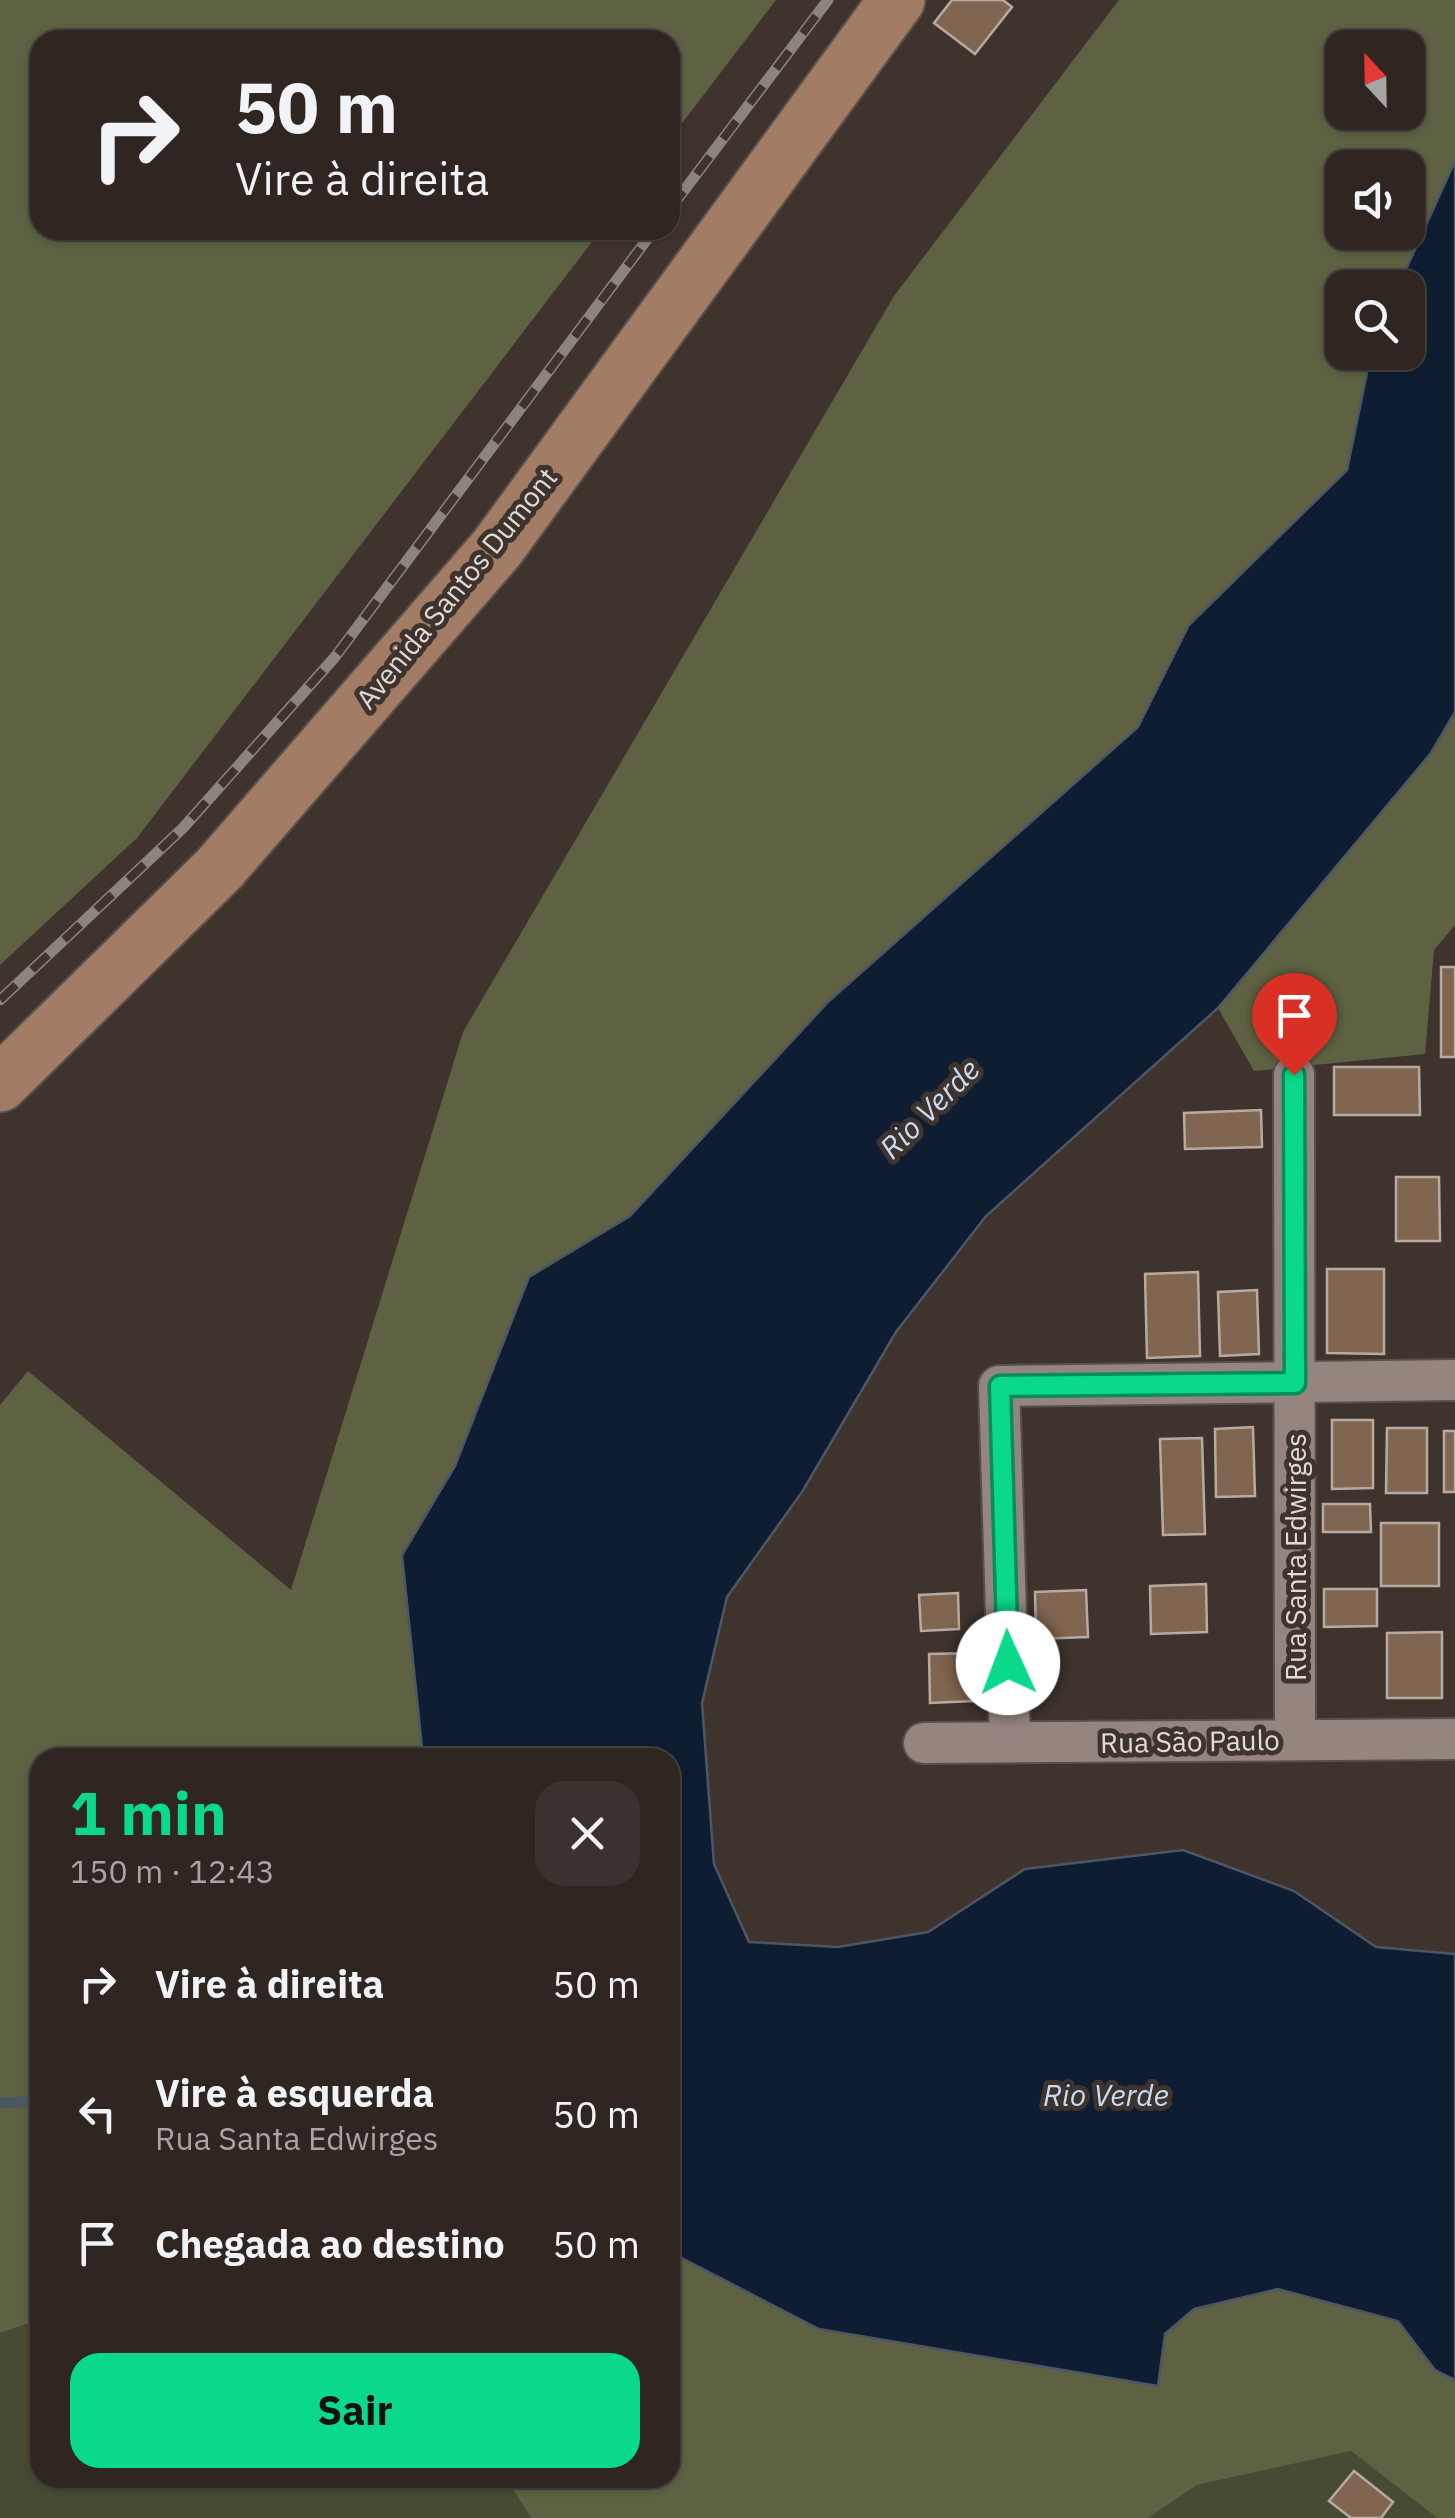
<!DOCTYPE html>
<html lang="pt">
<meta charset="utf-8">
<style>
body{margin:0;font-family:"IBM Plex Sans",sans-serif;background:#3b322f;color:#f1f3f6;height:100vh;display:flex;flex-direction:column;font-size:38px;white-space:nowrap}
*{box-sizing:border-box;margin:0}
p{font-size:32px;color:#a7a5a5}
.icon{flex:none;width:55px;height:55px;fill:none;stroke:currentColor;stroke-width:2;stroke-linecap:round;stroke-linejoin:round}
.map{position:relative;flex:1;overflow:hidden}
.panel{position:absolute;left:30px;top:1748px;width:650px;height:740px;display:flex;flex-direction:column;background:#2f2622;border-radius:30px;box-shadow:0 2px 8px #0004,0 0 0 2px #4a4340}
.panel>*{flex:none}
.hud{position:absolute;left:30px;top:30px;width:650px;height:210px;border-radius:30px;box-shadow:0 2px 8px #0004,0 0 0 2px #4a4340;background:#2f2622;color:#f1f3f6;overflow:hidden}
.needle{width:65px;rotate:338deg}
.fabs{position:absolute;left:1325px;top:30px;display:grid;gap:20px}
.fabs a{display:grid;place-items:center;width:100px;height:100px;border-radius:20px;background:#2f2622;box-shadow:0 2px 8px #0004,0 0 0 2px #4a4340;font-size:50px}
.pin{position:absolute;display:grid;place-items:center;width:85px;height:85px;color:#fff;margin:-102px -42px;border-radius:50% 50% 50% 0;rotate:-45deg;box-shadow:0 0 10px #0007}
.pin .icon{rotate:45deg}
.me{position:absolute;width:110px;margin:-55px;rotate:358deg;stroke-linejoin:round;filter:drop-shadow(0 0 8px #0008)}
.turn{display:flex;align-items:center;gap:35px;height:210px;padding:0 40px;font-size:45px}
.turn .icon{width:130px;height:130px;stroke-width:2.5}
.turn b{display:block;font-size:70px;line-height:85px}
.round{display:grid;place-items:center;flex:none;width:105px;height:105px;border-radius:30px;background:#3b322f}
.headline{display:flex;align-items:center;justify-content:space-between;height:170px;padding:0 40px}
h1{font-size:60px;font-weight:700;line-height:75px;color:#0ad98b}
.button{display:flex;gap:20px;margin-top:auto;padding:20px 40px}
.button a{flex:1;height:115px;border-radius:30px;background:#0ad98b;color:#111;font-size:40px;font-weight:700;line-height:115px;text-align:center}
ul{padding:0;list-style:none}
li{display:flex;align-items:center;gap:30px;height:130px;padding:0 40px}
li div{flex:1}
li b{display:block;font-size:38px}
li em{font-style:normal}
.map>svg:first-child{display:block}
.green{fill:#484b34}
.forest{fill:#5e6243;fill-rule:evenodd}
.water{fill:#0e1d32;stroke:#4d5663;stroke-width:2.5}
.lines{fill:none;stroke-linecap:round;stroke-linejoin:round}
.stream{stroke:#4d5663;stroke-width:11}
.building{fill:#806550;stroke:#b7aaa0;stroke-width:2.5}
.street-casing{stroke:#5a504b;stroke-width:44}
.secondary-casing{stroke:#5a504b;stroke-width:59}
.street{stroke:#94867f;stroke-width:40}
.secondary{stroke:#a27c64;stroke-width:55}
.rail-casing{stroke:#8e847f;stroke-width:11}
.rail{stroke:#3f332d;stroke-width:8;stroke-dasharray:22;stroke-linecap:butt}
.route-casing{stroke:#068d5a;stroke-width:25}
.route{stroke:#0ad98b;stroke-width:18}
.labels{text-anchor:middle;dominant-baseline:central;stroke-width:10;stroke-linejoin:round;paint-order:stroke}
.street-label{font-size:28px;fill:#e1dad6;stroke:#3f332d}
.water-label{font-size:30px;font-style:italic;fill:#c7dcf9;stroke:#3f332d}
</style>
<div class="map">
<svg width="1455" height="2518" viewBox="0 0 1455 2518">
<rect width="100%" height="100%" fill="#3f332d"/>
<path class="green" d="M40 2319V2478H506L531 2518H0V2333Z
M1351 2451 1437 2518H1148L1197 2485Z"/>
<path class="forest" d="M0 0H776L670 139V40H40V230H601L137 838 0 965Z
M1119 0H1455V161L1398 287 1342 288V352L1371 353 1347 470 1189 625 1138 727 828 1002 630 1216 529 1278 455 1466 402 1555 423 1757 40 1758V2319L0 2333V1405L28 1371 291 1590 463 1032 894 296ZM1342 48H1408V112H1342ZM1342 168H1408V232H1342Z
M1455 712V925L1434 950 1425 1054 1254 1071 1218 1008 1431 753Z
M670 2252 819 2329 1157 2386 1165 2334 1194 2309 1278 2289 1398 2321 1435 2370 1455 2380V2518H1437L1351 2451 1197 2485 1148 2518H531L506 2478H670Z"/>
<path class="water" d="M1455 161V712L1431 753 1218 1008 986 1216 896 1332 802 1492 727 1597 702 1703 714 1864 749 1942 838 1947 928 1932 1025 1869 1183 1850 1294 1891 1376 1947 1455 1954V2380L1435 2370 1398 2321 1278 2289 1194 2309 1165 2334 1158 2386 819 2329 670 2252V1758L423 1757 402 1555 455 1466 529 1277 630 1216 828 1002 1138 727 1189 625 1347 470 1371 353 1408 352V288L1398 287Z"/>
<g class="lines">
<path class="stream" d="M0 2103 40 2101"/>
</g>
<path class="building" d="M952 0H1003L1012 7 975 54 934 23Z
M1441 967H1455V1057H1441Z
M1334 1067H1419L1420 1115H1334Z
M1261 1110 1262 1147 1185 1149 1184 1113Z
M1396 1177H1439L1440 1241H1396Z
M1327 1269H1384V1354L1327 1353Z
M1198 1272 1200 1356 1147 1358 1145 1274Z
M1257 1290 1259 1354 1220 1356 1218 1292Z
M1332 1420H1373V1488L1332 1489Z
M1253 1427 1255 1496 1216 1497 1215 1429Z
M1387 1428H1427V1493H1386Z
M1444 1431H1455V1492H1444Z
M1202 1438 1205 1534 1163 1535 1160 1439Z
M1323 1504H1370L1371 1532H1323Z
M1381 1523H1439V1586H1381Z
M1206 1584 1207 1632 1151 1634 1150 1586Z
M1324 1589H1377V1626L1324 1627Z
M1086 1590 1088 1637 1036 1639 1035 1592Z
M958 1593 959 1629 921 1631 919 1595Z
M1442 1632V1698H1387V1633Z
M972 1653 974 1701 930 1703 929 1654Z
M1354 2471 1393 2502 1381 2518H1351L1329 2501Z"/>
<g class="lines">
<defs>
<path id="street" d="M1294 1075 1295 1740
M1010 1742 999 1386 1455 1380
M924 1743 1455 1739"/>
<path id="secondary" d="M0 1084 219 869 497 548 897 0"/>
</defs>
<use href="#street" class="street-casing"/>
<use href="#secondary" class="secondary-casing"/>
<use href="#street" class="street"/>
<use href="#secondary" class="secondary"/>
<defs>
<path id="rail" d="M670 209 828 0
M0 1000 183 828 335 657 654 230"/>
</defs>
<use href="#rail" class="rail-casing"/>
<use href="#rail" class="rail"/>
</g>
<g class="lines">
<defs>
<path id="route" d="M1008 1663 1000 1386 1295 1383 1294 1075"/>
</defs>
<use href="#route" class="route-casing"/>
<use href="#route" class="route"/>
</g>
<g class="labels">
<g class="street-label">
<text transform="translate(456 588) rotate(-51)">Avenida Santos Dumont</text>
<text transform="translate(1295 1557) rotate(-90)">Rua Santa Edwirges</text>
<text transform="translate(1190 1741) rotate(-1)">Rua São Paulo</text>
</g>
<g class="water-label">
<text transform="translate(929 1108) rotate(-45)">Rio Verde</text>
<text x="1106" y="2094">Rio Verde</text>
</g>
</g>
</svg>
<div class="fabs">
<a><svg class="needle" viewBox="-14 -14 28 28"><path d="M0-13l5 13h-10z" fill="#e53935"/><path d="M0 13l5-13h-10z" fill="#a7a5a5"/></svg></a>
<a><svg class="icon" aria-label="sound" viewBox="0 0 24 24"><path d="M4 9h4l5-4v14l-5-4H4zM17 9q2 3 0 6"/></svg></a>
<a><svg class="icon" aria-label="search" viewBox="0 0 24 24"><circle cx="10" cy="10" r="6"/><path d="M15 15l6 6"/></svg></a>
</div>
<div class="pin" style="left:1294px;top:1075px;background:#d93025"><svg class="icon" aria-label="arrive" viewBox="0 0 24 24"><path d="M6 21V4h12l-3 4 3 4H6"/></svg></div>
<svg class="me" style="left:1008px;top:1663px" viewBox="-20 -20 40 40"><circle r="19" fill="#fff"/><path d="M0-13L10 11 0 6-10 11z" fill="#0ad98b"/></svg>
<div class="hud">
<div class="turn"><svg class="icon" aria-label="right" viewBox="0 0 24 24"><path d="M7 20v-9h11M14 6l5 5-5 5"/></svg><div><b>50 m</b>Vire à direita</div></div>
</div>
<section class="panel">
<div class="headline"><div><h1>1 min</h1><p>150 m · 12:43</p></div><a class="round"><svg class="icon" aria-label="close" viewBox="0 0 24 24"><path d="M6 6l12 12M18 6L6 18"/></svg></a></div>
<ul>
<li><svg class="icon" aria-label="right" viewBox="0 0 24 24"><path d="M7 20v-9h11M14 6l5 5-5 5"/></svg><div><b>Vire à direita</b></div><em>50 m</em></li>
<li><svg class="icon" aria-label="left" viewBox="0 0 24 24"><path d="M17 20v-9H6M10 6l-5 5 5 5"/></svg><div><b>Vire à esquerda</b><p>Rua Santa Edwirges</p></div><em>50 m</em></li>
<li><svg class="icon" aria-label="arrive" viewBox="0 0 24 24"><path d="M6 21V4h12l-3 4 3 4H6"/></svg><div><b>Chegada ao destino</b></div><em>50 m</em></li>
</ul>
<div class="button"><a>Sair</a></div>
</section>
</div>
